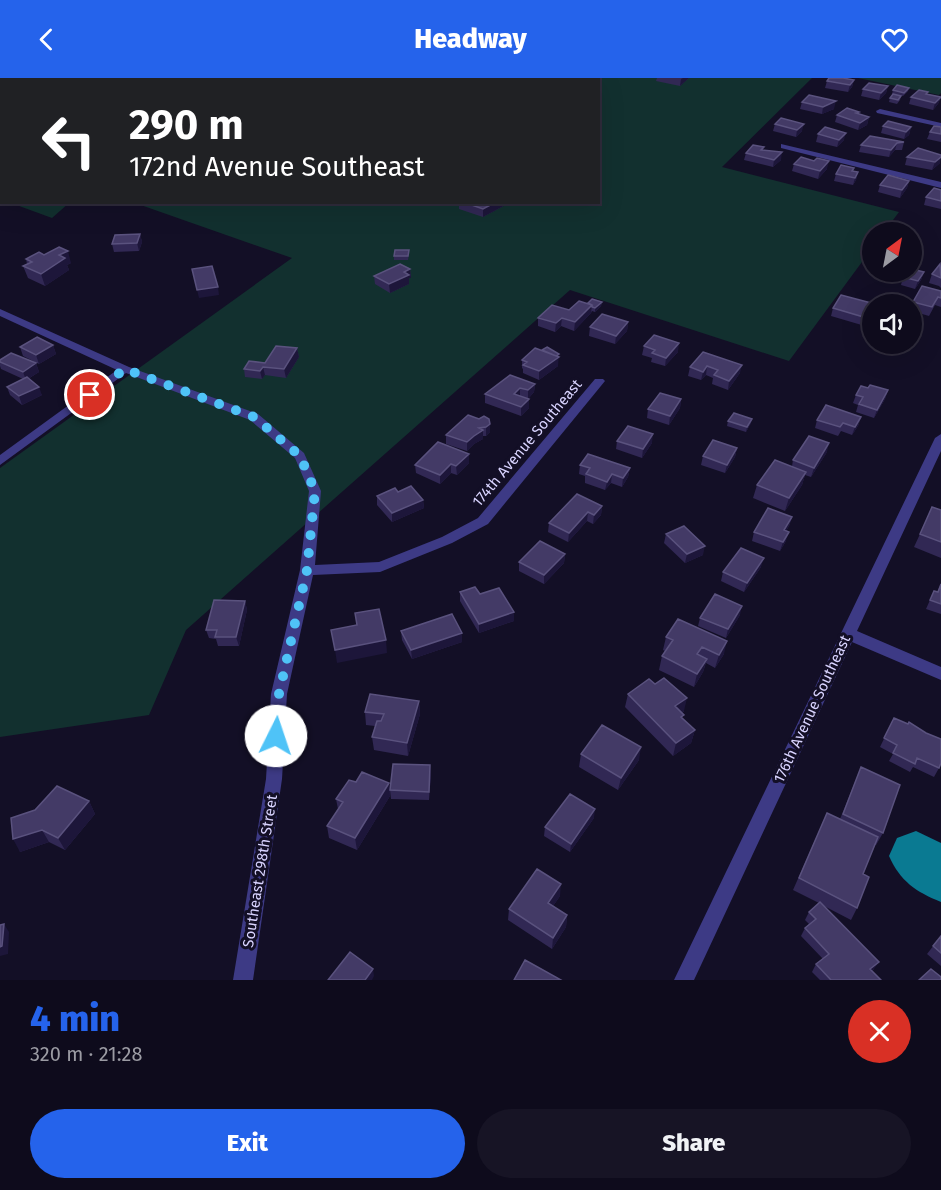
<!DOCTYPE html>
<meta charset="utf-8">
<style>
body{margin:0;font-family:"Fira Sans",sans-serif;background:#171425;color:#f1f3f6;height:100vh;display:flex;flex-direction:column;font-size:22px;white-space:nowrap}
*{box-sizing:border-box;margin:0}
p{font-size:20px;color:#9b9ba3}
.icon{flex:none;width:33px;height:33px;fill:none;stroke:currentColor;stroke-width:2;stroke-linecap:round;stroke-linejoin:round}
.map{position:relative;height:902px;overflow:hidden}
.side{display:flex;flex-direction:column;background:#0e0b1c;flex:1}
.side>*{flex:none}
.top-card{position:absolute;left:0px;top:0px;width:600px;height:126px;box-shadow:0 6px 24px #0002,0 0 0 2px #2e2b3b;background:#202124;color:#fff;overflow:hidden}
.needle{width:39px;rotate:32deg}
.controls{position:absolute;left:862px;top:144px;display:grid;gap:12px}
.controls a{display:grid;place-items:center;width:60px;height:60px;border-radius:50%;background:#0e0b1c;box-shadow:0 6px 24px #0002,0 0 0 2px #2e2b3b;font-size:30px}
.pin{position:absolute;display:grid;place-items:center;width:51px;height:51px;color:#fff;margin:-26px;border:3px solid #fff;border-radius:50%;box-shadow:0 2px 6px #0007}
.me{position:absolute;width:66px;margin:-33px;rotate:4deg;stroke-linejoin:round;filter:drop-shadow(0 0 4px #0008)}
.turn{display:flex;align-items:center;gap:21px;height:126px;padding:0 30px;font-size:27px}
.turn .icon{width:78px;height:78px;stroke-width:2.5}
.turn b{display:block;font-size:42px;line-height:51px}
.round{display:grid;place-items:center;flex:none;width:63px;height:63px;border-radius:32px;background:#171425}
.head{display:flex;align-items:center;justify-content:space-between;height:102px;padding:0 30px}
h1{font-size:36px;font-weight:800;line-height:45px;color:#2563eb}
.cta{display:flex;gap:12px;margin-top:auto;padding:12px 30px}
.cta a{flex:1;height:69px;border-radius:36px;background:#2563eb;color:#fff;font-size:24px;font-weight:800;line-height:69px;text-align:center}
.cta a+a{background:#171425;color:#f1f3f6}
header{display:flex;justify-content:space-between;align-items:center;height:78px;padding:0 30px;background:#2563eb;color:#fff;font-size:27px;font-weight:800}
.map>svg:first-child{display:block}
.green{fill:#12302f}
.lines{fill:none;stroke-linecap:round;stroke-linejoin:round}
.taxiway{fill:#0a7a92;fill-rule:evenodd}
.street{fill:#3d3a85;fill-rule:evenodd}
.wall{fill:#312854}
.shaded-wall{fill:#1d163a}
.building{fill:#433a66;stroke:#5a527e;stroke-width:1.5}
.route{stroke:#4fc3f7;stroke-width:10;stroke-dasharray:0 18}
.labels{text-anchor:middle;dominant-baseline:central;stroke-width:6;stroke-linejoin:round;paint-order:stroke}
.street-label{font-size:15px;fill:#d9d4ff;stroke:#130f26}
</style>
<header><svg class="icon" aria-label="back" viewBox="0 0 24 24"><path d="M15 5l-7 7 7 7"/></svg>Headway<svg class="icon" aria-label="heart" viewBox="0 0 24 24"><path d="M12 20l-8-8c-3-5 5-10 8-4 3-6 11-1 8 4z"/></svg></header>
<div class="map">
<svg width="941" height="902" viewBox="0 0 941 902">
<rect width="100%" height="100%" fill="#130f26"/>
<path class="green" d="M0 0H812L722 89 899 134 884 154H873V169L789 283 570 212 186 552 149 637 0 659V390L292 180 135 125 598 124V2H2L1 121Z
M858 0H941V15L939 17Z
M11 125H69L52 140Z"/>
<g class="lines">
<path class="taxiway" d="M916 753 941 765V824C916 814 900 803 889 778L897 760Z"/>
<path class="street" d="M880 31 941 45V49L877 35 876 33Z
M781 66 941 104V110L781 70Z
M0 231 129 289 258 336 304 375 321 413 315 487 379 484 442 459 478 440 595 301H603L605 303 488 446 452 465 380 494 313 497 287 616 282 701 253 902H233L266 701 271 616 300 492 309 413 295 380 250 342 126 295 0 387V377L117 292 0 238Z
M941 356V373L857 553 941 589V602L852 564 694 902H674L935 360Z"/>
</g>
<path class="wall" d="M444 0H463L445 1Z
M657 0H689L680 8 656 3Z
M854 2 852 9 848 14 825 10 827 3Z
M888 8 886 15 879 22 861 18 863 11Z
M909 10 908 13 903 18 892 16 893 12Z
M927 16 941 19 938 26 933 32 909 26 911 19Z
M901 18 900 22 897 26 889 24 890 20Z
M802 24 834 31 822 36 800 31Z
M859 34 858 36 869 39 867 47 858 52 835 44 837 37Z
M781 40 802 53 796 59 773 53 775 46Z
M883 48 911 49 909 57 904 61 881 55Z
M941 49V64L927 61 930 54Z
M818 56 844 62 837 69 816 64Z
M904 64 902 72H895L889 79 859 74 861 67Z
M764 69 763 72 781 82 773 89 744 82 746 75Z
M907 79 940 85 932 92 905 87Z
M794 86 827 91 818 101 792 93Z
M858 94 856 102 853 107 834 103 836 96Z
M909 103 907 110 900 120 878 114 880 107Z
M941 112V131L924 127 926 119Z
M459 124H509V125L483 139 459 131Z
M140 156 142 164 139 173 114 174 112 166Z
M409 176 408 182H394V178Z
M44 177 71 185 67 187 69 192 45 208 28 200 23 188 27 186 26 181Z
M941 186V210L939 208 929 205 932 196Z
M410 191 411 200H409V206L390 215 375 206 374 198Z
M924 194 921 202 915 211 901 207 903 199Z
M941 213V229L935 227 929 238 912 233 913 224Z
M602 224 601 228 595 234 592 233 591 235 574 253 561 248 555 254 538 248V240L569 232 588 225Z
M873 226V235L865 248 831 238 833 230Z
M628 244 627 253 615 266 589 258 590 249Z
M53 267 56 276 39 286 23 278 20 269Z
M644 268 678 274 665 288 651 284 652 280 642 277Z
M297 270 299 279 286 300 265 297 262 301 245 299 244 291 265 285Z
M703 274 740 295 728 312 712 306 713 300 706 297 701 302 688 298 690 289Z
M558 279V288L539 302 523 295V291L522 290V282Z
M0 282 36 285 39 294 28 301 42 317 22 327 10 317 7 309 23 301 1 291 0 288Z
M535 306 534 314 528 321H529V330L521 338 485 325V316Z
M868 310 888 312 885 321 874 340 856 334 858 327 853 325 856 317Z
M681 321 680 330 669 347 647 340 648 331Z
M484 338 490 354 486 358H483V361L474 366 467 373 446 366V357Z
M861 339 858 348 852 357 841 353 838 358 815 350 817 342Z
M728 343 751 345 746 354 727 348Z
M617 363 652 365 642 380 616 371Z
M737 370 735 379 725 395 701 387 703 378Z
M827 374 811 399 805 397 802 407 785 433 753 420 757 407 792 388 793 382Z
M469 385 457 397 451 395 440 406 416 395 415 387Z
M580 387 630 390 628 399 622 409 611 405 605 412 585 405V398L579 396Z
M398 414 423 422 424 430 392 444 377 427V418Z
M602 428 601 437 593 446 587 443 568 464 548 454 549 445Z
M941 432V480L914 469 920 456Z
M792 439 789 448 786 453V463L780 473 752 463 754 454Z
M666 456 703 477 685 485 664 465Z
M565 476 564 485 544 506 519 493V484Z
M761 489 744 514 721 503 723 494Z
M941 506V536L926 531 934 513 937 514Z
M460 514 480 516 514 534V543L479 555 460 523Z
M245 523 247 532 239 568H218L216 561 209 560 206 552Z
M740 537 726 560 698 548 700 540Z
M678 541 724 576 715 590 706 585 703 594 694 609 659 592 662 578 665 573 663 572 666 559Z
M401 553 462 555V564L412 581 402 562Z
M628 616 684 633 682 635 683 642 695 652 691 665 673 678 625 629Z
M419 623 420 636 408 678 374 672 372 659 375 648 366 647 365 634Z
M894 640 939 690 934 699 913 689 910 694 889 683 893 676 880 669Z
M581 676 639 682 618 712 579 689Z
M861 689 883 755 876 767H875L863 796 857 830 851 842 824 828 874 891 872 893 881 902H820L812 894 816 886 823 881 801 858 805 850 809 846 805 842 809 834 819 825 793 812 827 735 840 741Z
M431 696 429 722 391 721 390 712Z
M356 704 389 705 390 718 357 772 329 760 327 748 338 731 336 721Z
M89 723 95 736 65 772 49 764 20 774 11 740Z
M594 740 570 774 544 758 545 749Z
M560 818 553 828 567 837 566 849 552 871 508 842 509 831Z
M941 858V888L927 876Z"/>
<path class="shaded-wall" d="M683 0H689L680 8 681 1Z
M854 2 852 9 848 14 850 7Z
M888 8 886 15 879 22 881 15Z
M941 19 938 26 933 32 935 25Z
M836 23 834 31 822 36 823 29Z
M869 39 867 47 858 52 860 45Z
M804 46 802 53 796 59 797 52Z
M911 49 909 57 904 61 906 54Z
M846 55 844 62 837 69 839 62Z
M897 65 895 72 889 79 891 72Z
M782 74 781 82 773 89 774 82Z
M941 79 940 85 932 92 935 84Z
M829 83 827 91 818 101 820 93Z
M858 94 856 102 853 107 855 100Z
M909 103 907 110 900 120 902 112Z
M496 124H509V125L483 139V131Z
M140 156 142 164 139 173 137 165Z
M920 166 918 174 912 183 915 175Z
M68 173 71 185 67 187 69 192 45 208 41 196 59 177Z
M410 191 411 200H409V206L390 215 389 206 404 194Z
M924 194 921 202 915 211 918 203Z
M218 209 219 217 199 220 197 212Z
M602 224 601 228 595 234V230Z
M592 227 591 235 574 253 575 244Z
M873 230V233L865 248 867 240Z
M562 240 561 248 555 254 556 245Z
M628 244 627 253 615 266 616 258Z
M679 265 678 274 665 288 666 280Z
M53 267 56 276 39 286 36 277Z
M297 270 299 279 286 300 284 291Z
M559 276 558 288 539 302V293L553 279Z
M36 285 39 294 26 302 23 294Z
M742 287 740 295 728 312 729 303Z
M707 288 706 297 701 302 703 294Z
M263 289 265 297 262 301 260 293Z
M535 306 534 314 528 321V312Z
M39 309 42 317 22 327 19 318Z
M520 310V318L514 316Z
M888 312 885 321 874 340 877 332Z
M529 321V330L521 338V329Z
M681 321 680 330 669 347 670 338Z
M861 339 858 348 852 357 855 349Z
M752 341 751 345 746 354 747 349Z
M490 346V354L486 358V349Z
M483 352V361L474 366 467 373V364L474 358Z
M653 356 652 365 642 380 643 371Z
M829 365 827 374 811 399 814 390Z
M737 370 735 379 725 395 727 387Z
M469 376V385L457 397 456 388Z
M451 386V395L440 406V397Z
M630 390 628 399 622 409 623 400Z
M806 394 802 407 785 433 789 420Z
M612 396 611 405 605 412 607 404Z
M423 422 424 430 392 444V435Z
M602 428 601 437 593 446 594 437Z
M588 434 587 443 568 464 569 455Z
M792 439 789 448 782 461 784 452Z
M789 454 786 463 780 473 783 464Z
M705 468 703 477 685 485 687 476Z
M565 476 564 485 544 506V497Z
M764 480 761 489 744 514 747 505Z
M245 523 247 532 239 568 236 559Z
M742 528 740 537 726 560 728 551Z
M514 534V543L479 555V546Z
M462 555V564L412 581 411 572Z
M386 562 387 575 337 585 335 572Z
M727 563 724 576 715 590 719 577Z
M707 581 703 594 694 609 697 596Z
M687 620 684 633 672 641 675 628Z
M419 623 420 636 408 678 407 665Z
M695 652 691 665 673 678 676 665Z
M641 669 639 682 618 712 621 700Z
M430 687 431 696 429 722V714Z
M389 705 390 718 357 772 355 760Z
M89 723 95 736 65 772 58 760Z
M595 731 594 740 570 774 571 766Z
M42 752 49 764 20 774 13 761Z
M561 806 560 818 547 837 548 825Z
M567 837 566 849 552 871 553 860Z
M4 846 9 854 8 876 0 878V869Z
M879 884 874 891 866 898 870 891Z
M373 891 374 898 372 902H365Z"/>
<path class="building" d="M829 0H843L854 2 850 7 827 3Z
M869 5 888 8 881 15 863 11Z
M897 7 909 10 904 15 893 12Z
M919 12 928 14 926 16 941 19 935 25 911 19Z
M893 16 901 18 898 22 890 20Z
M809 17 836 23 823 29 802 24Z
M847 30 859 34 856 35 869 39 860 45 837 37Z
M781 40 804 46 797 52 775 46Z
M888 43 911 49 906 54 883 48Z
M934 48 941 49V56L930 54Z
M825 49 846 55 839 62 818 56Z
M870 58 904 64 897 65 891 72 861 67Z
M753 67 764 69 761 72 782 74 774 82 746 75Z
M918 70 941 77V79L935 84 907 79Z
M801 79 814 83 817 80 829 83 820 93 794 86Z
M841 87 854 90 852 93 858 94 855 100 836 96Z
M888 97 909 103 902 112 880 107Z
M934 110 941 112V123L926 119Z
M463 124H496L483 131Z
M140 156 137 165 112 166 115 157Z
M912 164 920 166 915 175 912 174Z
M59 169 68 173 59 177 65 180 41 196 23 188 32 184 26 181 39 174 44 177Z
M395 172H409L408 178H394Z
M400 186 410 191 404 194 409 197 389 206 374 198Z
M940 186 941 200 932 196Z
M212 188 218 209 197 212 192 191Z
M912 191 924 194 918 203 903 199 907 194H912Z
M922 208 941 213V220L938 219 932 229 913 224Z
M841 217 875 226H873V230L867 240 833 230Z
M592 221 602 224 595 230 592 229V227L588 225Z
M579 223 592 227 575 244 562 240 556 245 538 240 552 227 569 232Z
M602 236 628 244 616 258 590 249Z
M654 257 679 265 666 280 652 275 655 272 644 268Z
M37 259 53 267 36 277 20 269Z
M276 268 297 270 284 291 263 289 260 293 244 291 249 283 265 285Z
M547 269 559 276 556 278 542 272Z
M535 270 559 279 539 293 523 287 527 284 522 282Z
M703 274 742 287 729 303 714 297 718 292 707 288 703 294 690 289Z
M11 275 36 285 23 294 0 284V282Z
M510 297 535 306 528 312 520 310 514 316 529 321 521 329 485 316Z
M27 299 39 309 19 318 7 309Z
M870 307 888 312 877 332 859 326 863 319 856 317 861 308 868 310Z
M660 315 681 321 670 338 648 331Z
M826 327 861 339 855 349 843 345 840 349 817 342Z
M734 335 752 341 747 349 728 343Z
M468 337 479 341 484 338 489 341 490 346 486 349 479 350 483 352 474 358 467 364 446 357Z
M628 348 653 356 643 371 617 363Z
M809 358 829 365 814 390 793 382Z
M713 362 737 370 727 387 703 378Z
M438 364 469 376 456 388 451 386 440 397 415 387Z
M588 376 630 390 623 400 612 396 607 404 586 396 590 390 580 387Z
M775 382 806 394 789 420 757 407Z
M411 408 423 422 392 435 377 418 395 410 398 414Z
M577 416 602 428 594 437 588 434 569 455 549 445Z
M932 429 941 432V464L920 456Z
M768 430 792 439 784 452 789 454 783 464 754 454Z
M684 448 705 468 687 476 666 456Z
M540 463 565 476 544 497 519 484Z
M741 470 764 480 747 505 723 494Z
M941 506V526L930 522 934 513 938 514Z
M475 509 480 516 499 510 514 534 479 546 460 514Z
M715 516 742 528 728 551 700 540Z
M214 522 245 523 236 559H215L217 552H206Z
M379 531 386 562 335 572 331 552 357 547 355 535Z
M452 536 462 555 411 572 401 553Z
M678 541 727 563 719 577 702 569 697 576 707 581 697 596 662 578 673 562 666 559Z
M664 600 687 620 675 628 684 637 681 639 695 652 676 665 628 616 649 601 655 606Z
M370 616 419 623 407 665 372 659 377 643H381L384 636 365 634Z
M894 640 908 646 909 644 926 655 941 661V685L939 690 917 680 915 686 893 675 897 667 884 660Z
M602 647 641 669 621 700 581 676Z
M393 686 430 687 429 714 390 712Z
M861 689 900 707 883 755 843 736Z
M362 694 389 705 355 760 327 748 343 724 336 721 349 702 356 704Z
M57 708 89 723 58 760 42 752 13 761 11 740 35 732Z
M570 716 595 731 571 766 545 749Z
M827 735 878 759 863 796 869 799 857 830 799 800Z
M537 791 561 806 548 825 567 837 553 860 509 831Z
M820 824 879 884 870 891 881 902H831L816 886 829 876 805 850 816 841 809 834Z
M4 846 2 868 0 869V847Z
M941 858V875L933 868Z
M350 874 373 891 365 902H328Z
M525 882 561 902H514Z
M931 891 941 899V902H919Z"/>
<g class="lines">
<path class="route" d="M90 317 125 291 254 339 300 378 315 413 307 492 279 616 276 658"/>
</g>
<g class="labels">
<g class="street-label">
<text transform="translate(527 365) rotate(-50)">174th Avenue Southeast</text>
<text transform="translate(812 631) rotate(-65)">176th Avenue Southeast</text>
<text transform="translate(260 793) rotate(-81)">Southeast 298th Street</text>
</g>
</g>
</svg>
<div class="controls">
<a><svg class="needle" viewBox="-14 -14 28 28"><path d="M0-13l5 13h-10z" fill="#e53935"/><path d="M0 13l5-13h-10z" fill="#9b9ba3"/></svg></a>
<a><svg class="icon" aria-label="sound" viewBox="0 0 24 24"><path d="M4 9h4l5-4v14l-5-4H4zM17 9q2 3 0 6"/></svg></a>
</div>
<div class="pin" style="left:90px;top:317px;background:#d93025"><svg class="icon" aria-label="arrive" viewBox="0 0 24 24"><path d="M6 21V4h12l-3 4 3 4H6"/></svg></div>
<svg class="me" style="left:276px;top:658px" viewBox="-20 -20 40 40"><circle r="19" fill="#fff"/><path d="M0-13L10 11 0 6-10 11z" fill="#4fc3f7"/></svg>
<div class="top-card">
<div class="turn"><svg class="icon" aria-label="left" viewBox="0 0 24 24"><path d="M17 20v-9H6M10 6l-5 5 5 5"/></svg><div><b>290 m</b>172nd Avenue Southeast</div></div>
</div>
</div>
<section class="side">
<div class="head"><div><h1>4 min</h1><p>320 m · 21:28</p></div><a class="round" style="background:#d93025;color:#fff"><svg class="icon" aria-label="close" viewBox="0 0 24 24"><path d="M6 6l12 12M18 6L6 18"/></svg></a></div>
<div class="cta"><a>Exit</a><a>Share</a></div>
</section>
